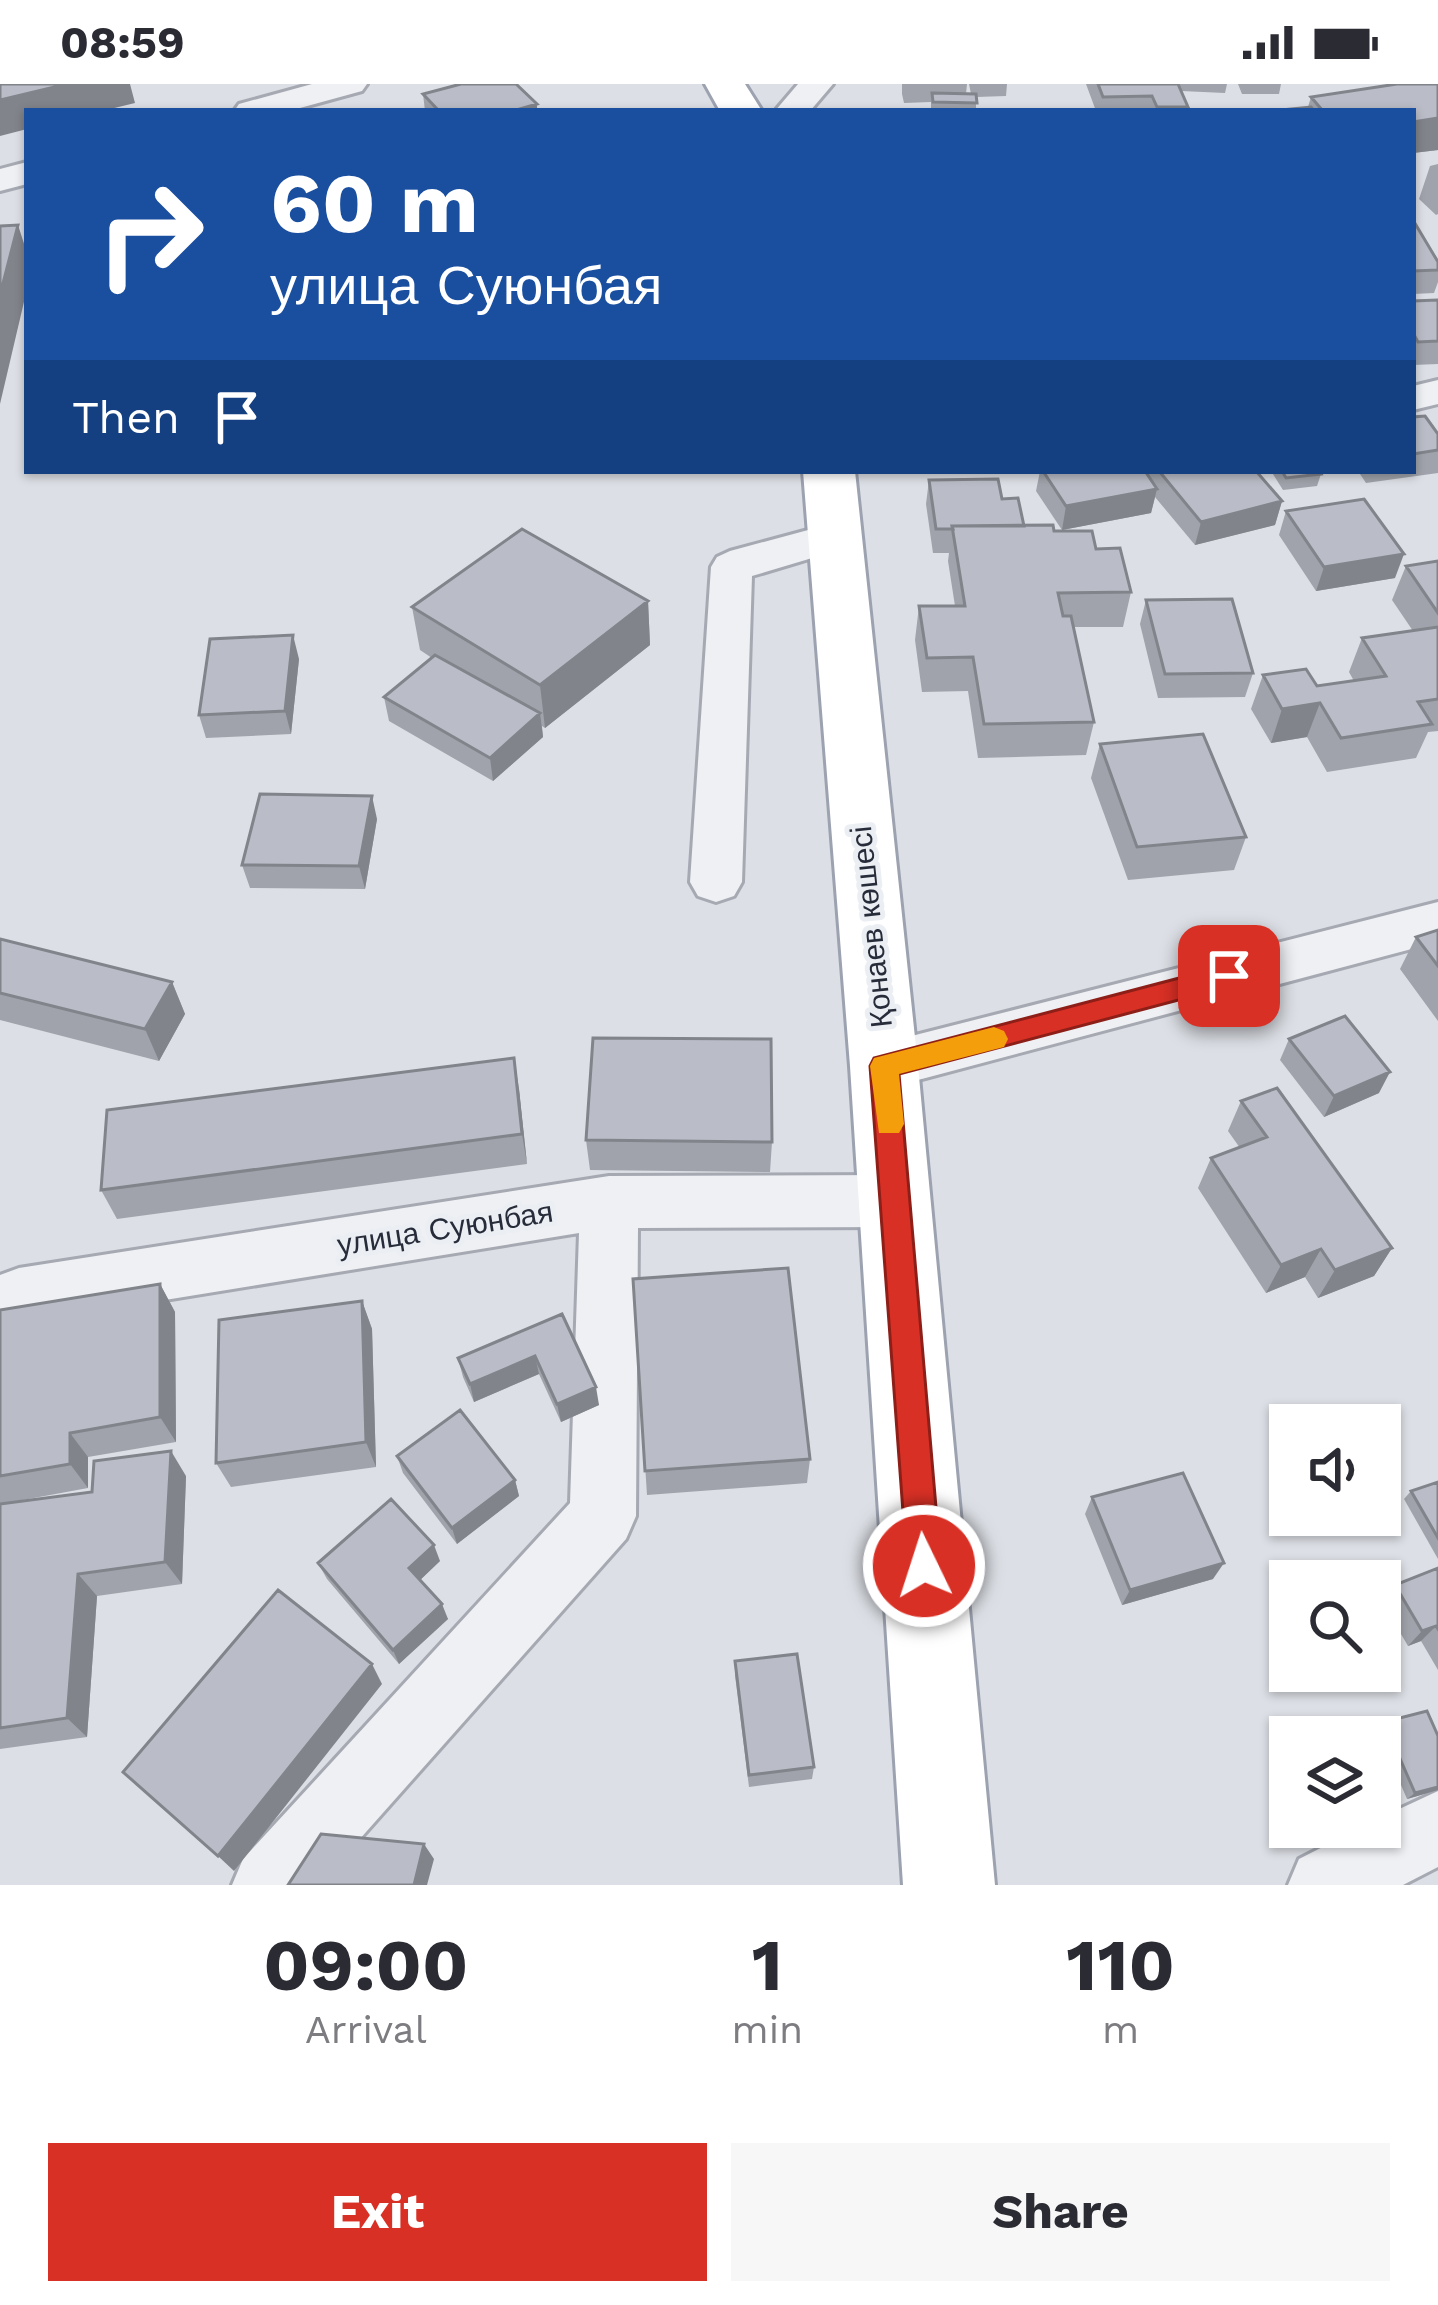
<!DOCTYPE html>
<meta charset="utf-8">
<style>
body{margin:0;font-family:"Work Sans",sans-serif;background:#f7f7f7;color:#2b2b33;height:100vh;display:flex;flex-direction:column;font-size:45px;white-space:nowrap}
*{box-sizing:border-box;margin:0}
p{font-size:39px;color:#7c7c81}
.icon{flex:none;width:66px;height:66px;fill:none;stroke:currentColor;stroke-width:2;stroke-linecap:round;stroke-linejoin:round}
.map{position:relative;height:1801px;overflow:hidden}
.details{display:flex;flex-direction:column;background:#fff;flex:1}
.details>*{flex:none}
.guide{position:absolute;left:24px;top:24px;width:1392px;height:366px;border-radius:0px;box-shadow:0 3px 9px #0004;background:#1a4fa0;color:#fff;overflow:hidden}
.tools{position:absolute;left:1269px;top:1320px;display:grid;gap:24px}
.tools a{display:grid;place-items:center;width:132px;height:132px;border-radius:0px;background:#fff;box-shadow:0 3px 9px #0004;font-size:60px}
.pin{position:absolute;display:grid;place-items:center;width:102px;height:102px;color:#fff;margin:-51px;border-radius:24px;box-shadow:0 6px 18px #0006}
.me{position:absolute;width:132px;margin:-66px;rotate:356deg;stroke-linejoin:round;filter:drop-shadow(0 0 9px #0008)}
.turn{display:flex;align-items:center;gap:42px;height:252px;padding:0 48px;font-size:54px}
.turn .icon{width:156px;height:156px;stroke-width:2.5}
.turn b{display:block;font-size:84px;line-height:102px}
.then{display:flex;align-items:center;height:114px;padding:0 48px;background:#0003;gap:24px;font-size:45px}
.eta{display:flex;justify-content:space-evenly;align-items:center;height:204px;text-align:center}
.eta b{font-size:72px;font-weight:700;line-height:84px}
.action{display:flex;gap:24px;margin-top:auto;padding:24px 48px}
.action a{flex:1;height:138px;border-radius:0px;background:#d93025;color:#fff;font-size:48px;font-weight:700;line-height:138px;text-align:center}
.action a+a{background:#f7f7f7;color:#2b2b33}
.status{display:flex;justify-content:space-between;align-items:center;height:84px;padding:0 60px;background:#fff;direction:ltr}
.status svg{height:33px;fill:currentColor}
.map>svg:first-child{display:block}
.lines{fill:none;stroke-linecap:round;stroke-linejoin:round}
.minor-casing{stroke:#a6a9b2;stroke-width:6}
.major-casing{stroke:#9ca2b0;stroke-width:6}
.minor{fill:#eef0f4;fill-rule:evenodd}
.major{fill:#fff;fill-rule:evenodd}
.wall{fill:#a0a3ab}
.shaded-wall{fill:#82848b}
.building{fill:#babdc7;stroke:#82848b;stroke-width:3}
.route{fill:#d93025;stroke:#8d1f18;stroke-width:3}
.slow{fill:#f59e0b}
.labels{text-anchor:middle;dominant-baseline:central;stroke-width:10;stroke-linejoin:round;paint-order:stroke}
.street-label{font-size:30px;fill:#272c3a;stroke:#ebeef3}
</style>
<div class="status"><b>08:59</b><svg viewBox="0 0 49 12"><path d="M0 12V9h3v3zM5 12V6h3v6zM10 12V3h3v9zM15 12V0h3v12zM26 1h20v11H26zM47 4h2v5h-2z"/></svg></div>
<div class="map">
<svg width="1438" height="1801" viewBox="0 0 1438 1801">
<rect width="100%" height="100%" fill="#dcdfe5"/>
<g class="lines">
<defs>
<path id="minor" d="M312 0H367L362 7 289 27H234L239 20Z
M798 0H833L810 27H775Z
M27 78V100L0 107V85Z
M1438 296V320L1413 326V302Z
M834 439 849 443 856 453 849 463 752 492 742 798 734 812 716 818 698 812 690 798 711 483 717 473 730 467Z
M1438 818V858L884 1005 864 998 856 982 864 966 884 959Z
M895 1091 916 1099 924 1117 916 1135 895 1143 638 1144 636 1432 626 1455 319 1801H232L243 1775 570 1419 579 1149 23 1239 0 1248V1191L19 1184 609 1092Z
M1438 1707V1783L1403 1801H1288L1299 1775 1362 1743H1380V1734Z"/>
<path id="major" d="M705 0H745L762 27H720Z
M803 387H855L918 982 995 1801H903L850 982Z"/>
</defs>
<use href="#minor" class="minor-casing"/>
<use href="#major" class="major-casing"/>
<use href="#minor" class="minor"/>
<use href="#major" class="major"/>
</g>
<path class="wall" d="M902 0H967L966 10H971L969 0H1007L1006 12 976 13V27H920H931V18L904 19 902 10Z
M1086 0H1227L1225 9 1181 7 1188 23 1187 27H1096Z
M1238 0H1281L1279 10H1242Z
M1397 0H1438V66L1413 69V27H1280L1308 23 1311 13Z
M423 10 537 20V27H425Z
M1438 80V130L1436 131 1419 115 1430 82Z
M1413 136 1438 178V198L1434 209 1413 210Z
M1438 216V280L1413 281V217Z
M1413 333 1438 350V389L1366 399 1358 387H1413Z
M1040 387H1256L1282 417 1275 441 1195 461 1155 413 1151 429 1062 446 1036 407Z
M1271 387H1319L1321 390 1317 402 1283 406Z
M929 396 1002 415 1024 442 1054 447 1096 465 1131 508 1123 543H1073L1094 638 1086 671 978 674 968 607 922 608 915 556 919 522H955L948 477 949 469H933L926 420Z
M1286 427 1395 494 1316 507 1279 451Z
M1438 477V647L1428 648 1416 674 1327 688 1307 653 1271 659 1251 625 1263 591 1317 602 1354 597 1349 588 1362 554 1413 547 1392 516 1406 482Z
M1146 516 1253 589 1245 613 1158 614 1140 540Z
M648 517 650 561 545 644 542 642 543 653 493 697 389 637 384 613 432 574 420 566 412 523Z
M299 575 291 650 206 654 199 631Z
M1100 660 1246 753 1234 786 1128 796 1091 694Z
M377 735 365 805 250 804 242 781Z
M1438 846V937L1400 885 1416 853Z
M0 855 172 898 185 930 159 977 0 936Z
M1289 955 1379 1009 1324 1033 1280 976Z
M519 1005 527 1080 117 1135 101 1106Z
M1241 1017 1392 1164 1374 1192 1318 1214 1305 1193 1266 1209 1198 1104 1211 1074 1240 1064 1228 1047Z
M586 1056 772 1058 770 1088 590 1086Z
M633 1195 810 1375 807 1399 647 1411Z
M160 1200 175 1228 176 1358 88 1373V1404L12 1418 92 1408 186 1392 182 1500 97 1512 87 1653 0 1665V1226Z
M362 1217 372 1245 376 1383 231 1403 216 1379Z
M562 1230 599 1321 561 1338 539 1290 474 1318 463 1293 458 1274Z
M397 1372 515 1396 519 1412 457 1460 403 1389Z
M1438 1398V1475L1404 1415 1411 1407Z
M1092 1413 1213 1495 1122 1521 1085 1430Z
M440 1477 420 1496 448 1535 399 1580 327 1495 318 1479Z
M1438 1484V1586L1421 1557 1408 1562 1381 1516 1395 1501Z
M735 1577 814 1683 812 1695 749 1703 735 1591Z
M1384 1638 1438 1652V1706L1407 1715 1377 1645Z"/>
<path class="shaded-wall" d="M67 0H130L135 19 102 27H27V45L0 52V16Z
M537 20V27H513Z
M1438 34V66L1413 69V38Z
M18 141 27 169V205L0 320V211Z
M1157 405 1151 429 1062 446 1066 422Z
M1282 417 1275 441 1195 461 1201 438Z
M1404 470 1395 494 1316 507 1324 483Z
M648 517 650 561 545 644 540 601Z
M293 551 299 575 291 650 285 627Z
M1320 619 1307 653 1271 659 1282 625Z
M540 629 543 653 493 697 490 674Z
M372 712 377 735 365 805 359 782Z
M172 898 185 930 159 977 145 945Z
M514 974 519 1005 527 1080 522 1050Z
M1390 988 1379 1009 1324 1033 1334 1012Z
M1392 1164 1374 1192 1318 1214 1335 1186Z
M1321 1165 1305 1193 1266 1209 1281 1181Z
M160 1200 175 1228 176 1358 160 1333Z
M362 1217 372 1245 376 1383 366 1358Z
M535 1272 539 1290 474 1318 470 1300Z
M596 1303 599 1321 561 1338 557 1320Z
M70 1349 88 1373V1404L70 1380Z
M171 1367 186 1392 182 1500 165 1478Z
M515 1396 519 1412 457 1460 452 1444Z
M434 1461 440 1477 416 1500 409 1484Z
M1224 1479 1213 1495 1122 1521 1130 1506Z
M78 1490 97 1512 87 1653 67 1634Z
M442 1520 448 1535 399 1580 393 1566Z
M1436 1542 1421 1557 1408 1562 1422 1547Z
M372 1580 382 1600 234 1787 218 1772Z
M1438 1703V1706L1407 1715 1415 1709Z
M424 1760 434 1775 427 1801H414Z"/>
<path class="building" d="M0 0H67L0 16Z
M461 0H516L537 20 513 27H439L423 10Z
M1098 0H1178L1188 23H1157L1152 12 1103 13Z
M1397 0H1438V34L1413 38V27H1323L1311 13Z
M932 9 976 10 977 19 933 18Z
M1311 23 1314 27 1281 26Z
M1413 136 1438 178V186L1413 187Z
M18 141 0 211V142Z
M1438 216V257L1418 258 1413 249V217Z
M1425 332 1438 350V366L1413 370V333Z
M1043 387H1145L1157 405 1066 422Z
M1159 387H1256L1282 417 1201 438Z
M1282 387H1319L1321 390 1286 394Z
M998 395 1002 415 1018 414 1024 442H952L953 445H936L929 396Z
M1364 415 1404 470 1324 483 1286 427Z
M1053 441 1054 447H1092L1096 465 1120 464 1131 508 1058 509 1063 532H1071L1094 638 984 640 973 573 927 574 919 522H965L952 442Z
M522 445 648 517 540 601 412 523Z
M1438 477V529L1406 482Z
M1232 515 1253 589 1165 590 1146 516Z
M1438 543V615L1418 618 1432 640 1341 654 1320 619 1282 625 1263 591 1306 585 1317 602 1386 592 1362 554Z
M293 551 285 627 199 631 210 555Z
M435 571 540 629 490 674 384 613Z
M1203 650 1246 753 1137 763 1100 660Z
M260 710 372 712 359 782 242 781Z
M1438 846V882L1416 853Z
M0 855 172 898 145 945 0 909Z
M1345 932 1390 988 1334 1012 1289 955Z
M593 954 771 955 772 1058 586 1056Z
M514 974 522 1050 101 1106 107 1026Z
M1277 1004 1392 1164 1335 1186 1321 1165 1281 1181 1211 1074 1267 1053 1241 1017Z
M788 1184 810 1375 645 1387 633 1195Z
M160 1200V1333L70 1349V1380L0 1392V1226Z
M362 1217 366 1358 216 1379 219 1236Z
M562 1230 596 1303 557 1320 535 1272 470 1300 458 1274Z
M460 1326 515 1396 452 1444 397 1372Z
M171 1367 165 1478 78 1490 67 1634 0 1644V1420L92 1408 94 1377Z
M1183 1389 1224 1479 1130 1506 1092 1413Z
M1438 1398V1454L1411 1407Z
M391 1415 434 1461 409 1484 442 1520 393 1566 318 1479Z
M1438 1484V1545L1436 1542 1422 1547 1395 1501Z
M278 1506 372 1580 218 1772 123 1688Z
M797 1570 814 1683 749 1691 735 1577Z
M1427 1627 1438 1652V1703L1415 1709 1384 1638Z
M321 1750 424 1760 414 1801H288Z"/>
<path class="route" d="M1229 881 1243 892 1239 900 899 990 941 1482 936 1494 924 1499 912 1494 907 1482 870 982 874 974Z"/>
<path class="slow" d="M994 943 1004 947 1008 955 1004 963 899 990 904 1040 899 1049H879L870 982 874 974Z"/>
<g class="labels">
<g class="street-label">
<text transform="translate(871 843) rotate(-96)">Қонаев көшесі</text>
<text transform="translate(445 1144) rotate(-9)">улица Суюнбая</text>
</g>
</g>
</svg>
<div class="tools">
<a><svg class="icon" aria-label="sound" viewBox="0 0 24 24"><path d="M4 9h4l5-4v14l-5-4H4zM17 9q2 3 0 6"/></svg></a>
<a><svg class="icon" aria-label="search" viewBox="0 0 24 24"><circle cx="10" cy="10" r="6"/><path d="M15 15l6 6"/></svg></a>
<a><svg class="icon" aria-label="layers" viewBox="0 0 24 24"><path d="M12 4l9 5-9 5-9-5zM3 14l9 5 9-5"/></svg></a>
</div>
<div class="pin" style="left:1229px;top:892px;background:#d93025"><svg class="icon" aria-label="arrive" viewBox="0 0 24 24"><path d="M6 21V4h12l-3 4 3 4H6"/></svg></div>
<svg class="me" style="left:924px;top:1482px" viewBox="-20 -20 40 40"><circle r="17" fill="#d93025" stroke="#fff" stroke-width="3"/><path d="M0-11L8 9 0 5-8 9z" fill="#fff"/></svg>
<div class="guide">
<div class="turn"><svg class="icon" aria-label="right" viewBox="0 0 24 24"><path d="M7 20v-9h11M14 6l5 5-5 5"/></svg><div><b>60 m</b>улица Суюнбая</div></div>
<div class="then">Then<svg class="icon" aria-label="arrive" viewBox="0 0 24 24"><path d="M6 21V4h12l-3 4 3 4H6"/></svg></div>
</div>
</div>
<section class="details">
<div class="eta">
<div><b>09:00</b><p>Arrival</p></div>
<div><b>1</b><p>min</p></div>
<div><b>110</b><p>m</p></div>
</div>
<div class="action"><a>Exit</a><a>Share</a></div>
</section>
